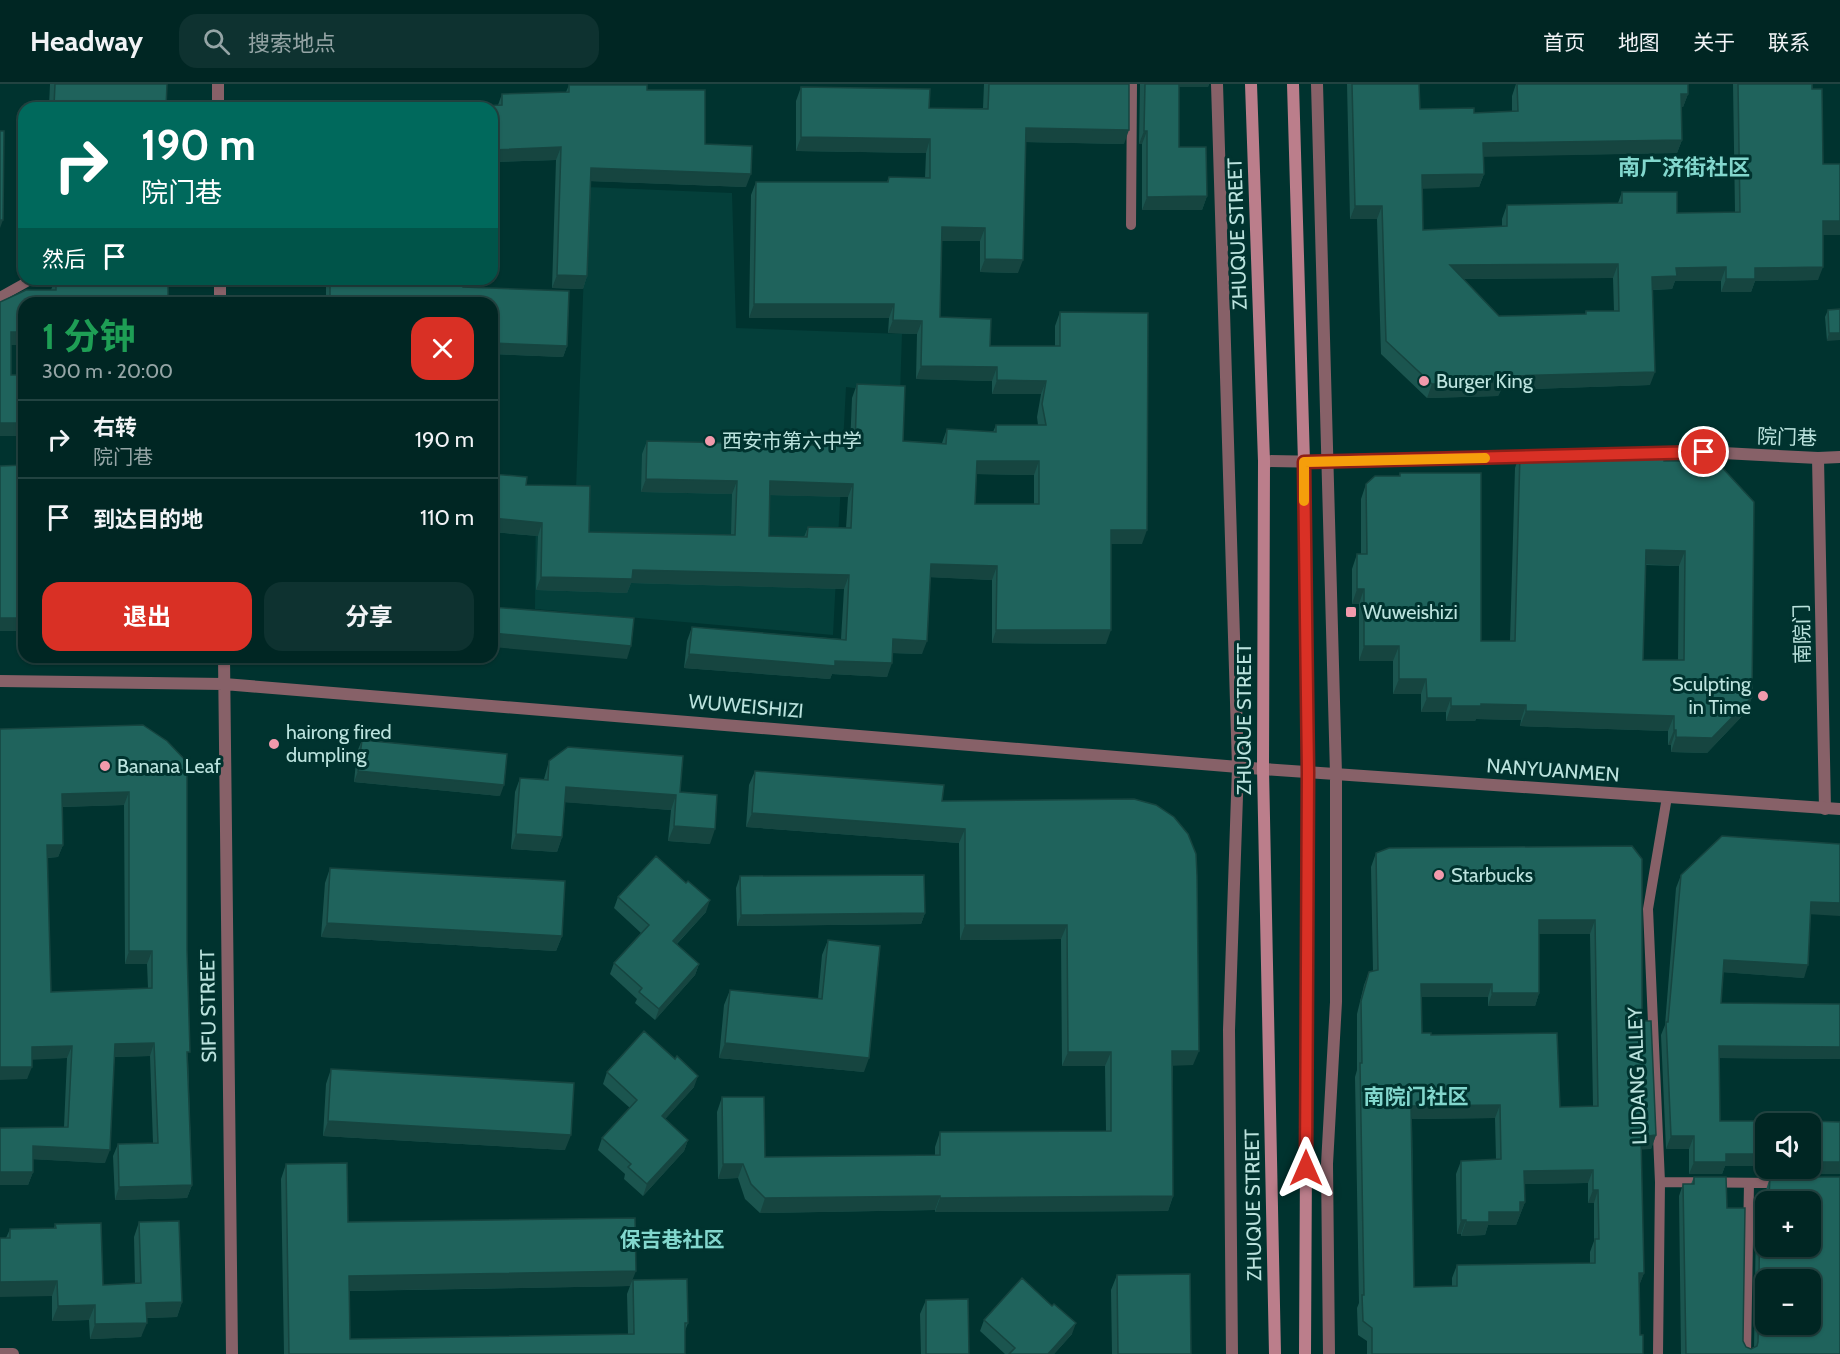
<!DOCTYPE html>
<html lang="zh">
<meta charset="utf-8">
<style>
body{margin:0;font-family:Cabin,"Noto Sans SC",sans-serif;background:#0e3230;color:#f1f3f6;height:100vh;display:flex;flex-direction:column;font-size:22px;white-space:nowrap}
*{box-sizing:border-box;margin:0}
p{font-size:20px;color:#95a5a6}
.icon{flex:none;width:33px;height:33px;fill:none;stroke:currentColor;stroke-width:2;stroke-linecap:round;stroke-linejoin:round}
.map{position:relative;flex:1;overflow:hidden}
.details{position:absolute;left:18px;top:213px;width:480px;height:366px;display:flex;flex-direction:column;background:#002623;border-radius:18px;box-shadow:0 2px 4px #0004,0 0 0 2px #224341}
.details>*{flex:none}
.guide{position:absolute;left:18px;top:18px;width:480px;height:183px;border-radius:18px;box-shadow:0 2px 4px #0004,0 0 0 2px #224341;background:#00695c;color:#fff;overflow:hidden}
.buttons{position:absolute;left:1755px;top:1029px;display:grid;gap:12px}
.buttons a{display:grid;place-items:center;width:66px;height:66px;border-radius:12px;background:#002623;box-shadow:0 2px 4px #0004,0 0 0 2px #224341;font-size:30px}
.pin{position:absolute;display:grid;place-items:center;width:51px;height:51px;color:#fff;margin:-26px;border:3px solid #fff;border-radius:50%;box-shadow:0 2px 6px #0007}
.me{position:absolute;width:66px;margin:-33px;rotate:0deg;stroke-linejoin:round;filter:drop-shadow(0 0 4px #0008)}
.turn{display:flex;align-items:center;gap:21px;height:126px;padding:0 24px;font-size:27px}
.turn .icon{width:78px;height:78px;stroke-width:2.5}
.turn b{display:block;font-size:42px;line-height:51px}
.then{display:flex;align-items:center;height:57px;padding:0 24px;background:#0003;gap:12px;font-size:22px}
.round{display:grid;place-items:center;flex:none;width:63px;height:63px;border-radius:18px;background:#0e3230}
.head{display:flex;align-items:center;justify-content:space-between;height:102px;padding:0 24px}
h1{font-size:36px;font-weight:700;line-height:45px;color:#1e9e55}
.primary-button{display:flex;gap:12px;margin-top:auto;padding:12px 24px}
.primary-button a{flex:1;height:69px;border-radius:18px;background:#d93025;color:#fff;font-size:24px;font-weight:700;line-height:69px;text-align:center}
.primary-button a+a{background:#0e3230;color:#f1f3f6}
ul{padding:0;list-style:none}
li{display:flex;align-items:center;gap:18px;height:78px;padding:0 24px;border-top:2px solid #224341}
li div{flex:1}
li b{display:block;font-size:22px}
li em{font-style:normal}
header{display:flex;align-items:center;gap:36px;box-sizing:border-box;height:84px;padding:0 30px;background:#002623;border-bottom:2px solid #224341}
header strong{font-size:28px}
nav{display:flex;gap:33px;margin-inline-start:auto;font-size:21px}
.search{width:420px;height:54px;background:#0e3230;display:flex;align-items:center;gap:15px;box-sizing:border-box;padding:0 21px;border-radius:18px;color:#95a5a6;font-size:22px}
.map>svg:first-child{display:block}
.built{fill:#043f3a}
.lines{fill:none;stroke-linecap:round;stroke-linejoin:round}
.service{stroke:#876168;stroke-width:10}
.minor{stroke:#876168;stroke-width:12}
.tertiary{stroke:#876168;stroke-width:12}
.secondary{stroke:#bb7e8b;stroke-width:12}
.wall{fill:#1b554f;fill-rule:evenodd}
.shaded-wall{fill:#164540}
.building{fill:#1f635c;stroke:#164540;stroke-width:1.5;fill-rule:evenodd}
.route-casing{stroke:#8d1f18;stroke-width:15}
.route{stroke:#d93025;stroke-width:10}
.slow{stroke:#f59e0b;stroke-width:10}
.poi-dot{fill:#f29aac;stroke:#00332f;stroke-width:2}
.labels{text-anchor:middle;dominant-baseline:central;stroke-width:6;stroke-linejoin:round;paint-order:stroke}
.street-label{font-size:20px;fill:#bbe3de;stroke:#00332f}
.poi-label{font-size:20px;fill:#bbe3de;stroke:#00332f;text-anchor:start}
.neighbourhood-label{font-size:21px;font-weight:bold;fill:#82d7cd;stroke:#00332f}
.quarter-label{font-size:22px;font-weight:bold;fill:#82d7cd;stroke:#00332f}
</style>
<header>
<strong>Headway</strong>
<div class="search"><svg class="icon" aria-label="search" viewBox="0 0 24 24"><circle cx="10" cy="10" r="6"/><path d="M15 15l6 6"/></svg>搜索地点</div>
<nav><a>首页</a><a>地图</a><a>关于</a><a>联系</a></nav>
</header>
<div class="map">
<svg width="1840" height="1270" viewBox="0 0 1840 1270">
<rect width="100%" height="100%" fill="#00332f"/>
<path class="built" d="M587 103 732 109 736 244 902 250 900 310 846 303 833 551 535 525 536 404 576 405Z"/>
<g class="lines">
<path class="service" d="M1131 141 1132 0
M0 213 32 195
M1660 1098 1782 1099
M1658 1270 1660 1098 1648 825 1667 713
M1746 1270 1749 1099"/>
<path class="minor" d="M1580 372 1704 368 1818 374 1840 373
M1818 374 1825 725
M1264 377 1326 378 1533 373
M0 1270H13"/>
<path class="tertiary" d="M218 0V24
M1217 0 1238 683 1229 946 1232 1270
M1317 0 1336 690V918L1327 1080 1329 1270
M220 195V219
M224 573 232 1270
M0 597 224 600 1263 685 1840 725"/>
<path class="secondary" d="M1251 0 1264 377 1263 685 1275 1270
M1293 0 1304 378 1308 688 1305 1270"/>
</g>
<path class="wall" d="M50 0H167L166 24H32V21L49 22Z
M984 0H1129L1124 60 1026 58 1018 189 980 188V157H942L940 233 990 262H1055V242L1060 228 1142 460H1111L1106 560 992 559V496L930 493 922 570 893 569 887 593 832 590 830 595 684 584 687 557 692 543 841 555 844 505 631 499 627 509 536 506 538 452 492 448V390L526 401 589 448 731 451 732 410 641 408 642 370 647 357 850 362 852 314 857 300 903 357 942 359 947 345 993 348 996 341H1038L1037 333 1041 310H992V297L916 295 917 250 888 249 889 234H749L751 111 756 98H887L889 93 925 94 926 69 796 67V17L801 3 929 24H983ZM976 390 1034 391V420H975ZM770 411 848 413 846 444 808 443 804 453 769 452Z
M1140 0H1209L1208 3H1179V63L1207 112 1202 126H1142V60H1139Z
M1347 0H1419L1420 25 1474 29 1512 27V12L1516 0H1688V10L1683 23H1682V56L1677 69 1484 72V90L1479 103 1422 104 1423 146 1502 143V135L1507 121 1618 119 1622 108 1677 129 1735 128 1733 0H1812L1823 80 1840 151H1823L1818 196 1755 197 1751 208H1721V197H1675L1672 205 1652 206 1650 301 1501 306 1498 312 1427 314 1381 270 1377 135H1350ZM1613 194 1614 227H1586L1585 230 1499 232 1463 195Z
M569 1 647 6 705 60 746 103 591 97 587 192 583 205 552 204 556 76 492 78V24L498 21 502 10 566 8Z
M55 195H168L24 219V261H11V291H24V352H0V218L51 206Z
M237 195H462L463 203 569 207 567 262 563 273 492 270V219H326V200L237 202Z
M1840 225 1827 257 1825 233 1828 226Z
M1520 369 1664 377 1752 613 1746 628 1707 669 1671 668V661H1668V647L1520 642 1521 636 1476 635 1475 637H1446V628H1421V610H1393V577H1359V520H1352V485L1357 470H1361V415L1366 400 1399 392 1400 389 1481 557H1510L1515 384ZM1646 481 1679 482 1678 576H1643Z
M143 641 188 974 192 1101 187 1114 115 1116 113 1072 118 1060 153 1059 150 972 114 973 105 1079 33 1075V1088L28 1101H0V1044L64 1043 67 974 32 975 27 995 0 645ZM124 721 125 880H147L148 904 51 908 47 774 58 773 63 761 62 723Z
M362 656 500 712 354 698 357 668Z
M549 677 680 708 710 760 668 757 671 726 565 718 562 753 557 768 511 765 515 708 520 694 544 695Z
M755 687 942 717 1134 715 1193 981H1173V1112L1168 1127 935 1128V1126L760 1129 745 1115 738 1094 718 1095 717 1028 722 1013 765 1073 935 1071V1063L940 1048 1106 1047 1105 982H1062L1061 855 960 856 959 759 746 743 749 701Z
M1632 762 1642 937 1656 1051 1651 1065H1641L1644 1189 1639 1201 1640 1251 1643 1270H1367V1257L1358 1251 1357 1224 1359 1219 1355 993 1357 986V930L1364 901 1369 888 1373 887 1371 783 1376 769ZM1539 850H1590L1593 1022 1560 1023 1431 951 1422 949 1421 913H1488V922H1535L1539 909ZM1495 1034 1496 1075 1461 1077 1456 1090 1457 1150H1461V1152L1485 1151 1488 1141H1516L1525 1118 1524 1100 1588 1099V1119H1594V1157L1590 1168V1179L1457 1181 1452 1194V1202L1414 1203 1412 1035Z
M330 784 562 852 556 867 321 853 325 799Z
M1681 791 1810 830 1804 894 1723 888 1721 919 1840 975 1719 974 1720 1037H1771L1773 1030 1810 1037 1840 1090H1766L1767 1084H1810L1766 1040V1082H1725L1722 1090H1689V1065H1666L1661 951 1665 941 1676 804Z
M740 792 925 829 921 840 737 842 736 804Z
M618 813 706 828 677 860 699 880 695 891 655 936 635 919 637 915 610 890 614 879 641 849 614 824Z
M828 856 864 988 719 974 724 921 730 906 818 915 822 871Z
M331 985 565 1066 323 1052 326 1000Z
M607 988 694 1003 665 1035 688 1056 684 1067 643 1112 624 1095 625 1090 598 1066 602 1054 630 1024 603 1000Z
M286 1080 348 1138 633 1196 688 1239 685 1247V1270H284L281 1095ZM630 1202 627 1210 628 1250 350 1255 349 1207Z
M1694 1093 1727 1124 1743 1257 1746 1263 1751 1265 1754 1263 1756 1137 1765 1114 1766 1106 1770 1093 1840 1270H1681L1679 1112 1683 1100H1691Z
M139 1138 182 1218 177 1233 146 1234 141 1253 90 1255 89 1236 52 1237V1212L6 1154 10 1145 54 1144 55 1140 103 1201 135 1200 134 1153Z
M1117 1191 1191 1270H1112L1111 1206Z
M926 1216 969 1270H921L920 1230Z
M984 1236 1072 1250 1054 1270H1005L980 1247Z"/>
<path class="shaded-wall" d="M1174 0H1209L1208 3H1174Z
M1681 10H1688L1683 23H1677Z
M1026 44 1129 46 1124 60 1021 58Z
M1144 47H1147L1142 60H1139Z
M801 53 930 55 926 69 796 67Z
M1682 56 1677 69 1478 73 1483 59Z
M561 63 556 76 492 78V66Z
M591 84 751 90 746 103 586 97Z
M1484 90 1479 103 1417 105 1422 91Z
M1207 112 1202 126H1142L1147 113Z
M1355 122H1382L1377 135H1350Z
M0 136H3L0 144Z
M1823 137H1840V151H1818Z
M942 143 985 144 980 157H937Z
M985 175 1023 176 1018 189 980 188Z
M1618 180 1613 194 1445 195 1450 181Z
M1726 183 1721 197H1675L1672 205 1647 206 1652 193 1676 184Z
M1823 183 1818 196 1755 197 1751 208H1721L1726 195 1755 184Z
M557 191 587 192 583 205 552 204Z
M239 195H328L326 200 237 202Z
M754 220H894L889 234H749Z
M893 236 922 237 917 250 888 249Z
M11 248H24V261H6Z
M1829 249H1840V256L1827 257Z
M492 259 567 262 563 273 492 270Z
M921 282 997 283 992 297 916 295Z
M1655 288 1650 301 1501 306 1498 312 1427 314 1432 300 1503 292Z
M997 296 1046 297 1041 310H992Z
M0 339H24V352H0Z
M977 377H1039L1034 391 972 390Z
M646 395 737 397 732 410 641 408Z
M770 397 853 400 848 413 765 411Z
M492 434 542 439 538 452 492 448Z
M1111 446H1147L1142 460H1106Z
M1646 466 1685 467 1679 482 1641 480Z
M931 480 997 482 992 496 926 493Z
M633 486 849 491 844 505 631 499 627 509 536 506 541 493Z
M1357 505H1364L1359 520H1352Z
M0 534H24V547H0Z
M996 546H1111L1106 560 992 559Z
M492 549 631 562 627 575 492 563Z
M893 555 927 557 922 570 889 569Z
M1364 562H1399L1393 577H1359Z
M689 570 835 577 892 579 887 593 832 590 830 595 684 584Z
M1399 595H1426L1421 610H1393Z
M1752 613 1746 628 1707 669 1671 668 1676 653Z
M1427 614H1451L1446 628H1421Z
M1481 620 1526 621 1521 636 1476 635 1475 637H1446L1451 622Z
M1526 627 1674 632 1668 647 1520 642Z
M1674 646H1676L1671 661H1668Z
M358 687 504 701 500 712 354 698Z
M566 703 676 711 671 726 561 718Z
M129 708 124 721 57 723 62 710Z
M752 729 965 745 959 759 746 743Z
M674 742 715 745 710 760 668 757Z
M516 750 562 753 557 768 511 765Z
M47 761H63L58 773 42 774Z
M710 816 706 828 669 868 673 857Z
M1811 818 1840 819V832L1807 830Z
M925 829 921 840 737 842 741 831Z
M1539 836H1595L1590 850H1535Z
M327 839 562 852 556 867 321 853Z
M965 841H1067L1061 855 960 856Z
M129 867H152L147 880H125Z
M1724 876 1808 881 1804 894 1720 888Z
M699 880 695 891 655 936 659 925Z
M1421 900H1492L1488 913H1416Z
M1492 909H1539L1535 922H1488Z
M154 959 150 972 110 973 115 960Z
M725 959 869 974 864 988 719 974Z
M72 962 67 974 27 976 32 963Z
M1719 962 1840 963V975L1714 974Z
M1172 967H1199L1193 981 1167 982Z
M1068 968H1111L1105 982H1062Z
M0 983H32L27 995 0 996Z
M698 992 694 1003 658 1043 662 1032Z
M1500 1021 1495 1034 1407 1035 1411 1022Z
M328 1037 571 1051 565 1066 323 1052Z
M1656 1051 1651 1065 1636 1066 1641 1053Z
M1671 1052H1694L1689 1065H1666Z
M688 1056 684 1067 643 1112 647 1100Z
M33 1062 110 1066 105 1079 28 1075Z
M1726 1070H1766V1082H1725L1722 1090H1689L1694 1078Z
M1810 1078H1840V1090H1766L1768 1084H1810Z
M723 1080H743L738 1094 718 1095Z
M1593 1086 1588 1099 1519 1100 1524 1087Z
M0 1088H33L28 1101H0Z
M192 1101 187 1114 115 1116 119 1103Z
M1593 1106H1598L1594 1119H1588Z
M940 1112 935 1126 760 1129 765 1114Z
M1173 1112 1168 1127 935 1128 940 1114Z
M1520 1118H1525L1516 1141H1488L1485 1151 1461 1152 1466 1138 1489 1128Z
M1461 1136H1466L1461 1150H1457Z
M636 1187 630 1202 343 1207 349 1192Z
M1639 1189H1644L1639 1202Z
M57 1197 52 1212 0 1213V1198Z
M182 1218 177 1233 141 1234 146 1219Z
M95 1221 89 1236 52 1237 58 1222Z
M147 1239 141 1253 90 1255 95 1240Z
M1076 1239 1072 1250 1054 1270H1048Z"/>
<path class="building" d="M55 0H167L166 24H33L32 21 54 22Z
M989 0H1129V46L1026 44 1023 176 985 175V144L942 143 940 233 991 235 990 262H1060V228L1148 229 1147 446H1111V546H996L997 482 931 480 927 557 893 555 892 579 835 577V582L689 570 692 543 846 556 849 491 633 486 632 495 541 493 542 439 492 434V390L527 393 526 401 590 402 589 448 735 451 737 397 646 395 647 357 855 362 857 300 905 302 903 357 946 360 947 345 996 348V341H1046L1042 320 1046 297 997 296V283L921 282 922 237 893 236 894 220H754L756 98H888L889 93 930 94V55L801 53V3L930 5 929 24 988 25ZM977 377H1039V420H975ZM770 397 853 400 851 444 808 443 807 453 769 452Z
M1145 0H1179V63H1206L1207 112 1147 113V47H1144Z
M1352 0H1419L1420 25 1474 24V29L1518 27 1517 0H1688V10H1681L1682 56 1483 59 1484 90 1422 91 1423 146 1507 142V121L1622 119V108H1677V129L1740 128 1738 0H1812V5H1822L1823 80H1840V137H1823V183L1755 184V195H1726V183L1676 184 1677 192 1652 193 1655 288 1503 292V298L1432 300 1386 257 1382 122H1355ZM1618 180 1619 227H1586V230L1499 232 1450 181Z
M569 1H647V6H705V60L752 62 751 90 591 84 587 192 557 191 561 63 492 66V24H426L502 21V10L569 8Z
M0 47H4L3 136H0Z
M56 195H168V219H24V248H11V291H24V339H0V218L26 206H56Z
M330 195H462L463 203 569 207 567 262 492 259V219H330Z
M1840 225V249H1829L1828 226Z
M1520 369 1664 373V377H1716L1754 418 1752 613 1712 654 1676 653V646H1674V632L1526 627V621L1481 620V622H1451V614H1427L1426 595H1399V562H1364V505H1357V470H1367L1366 400 1375 392H1400V389H1481V557H1515ZM1646 466 1685 467 1684 576H1643Z
M24 381V534H0V382Z
M492 523 634 534 631 562 492 549Z
M143 641 167 657 187 678V866L190 968H187L192 1101 119 1103 118 1060 158 1059 154 959 115 960 110 1066 33 1062V1088H0V1044L68 1043 72 962 32 963V983H0V645ZM129 708V867H152V904L51 908 47 761H63L62 710Z
M362 656 507 670 504 701 358 687Z
M568 663 683 672 680 708 717 711 715 745 674 742 676 711 566 703 562 753 516 750 520 694 548 696 549 677Z
M755 687 944 701 942 717 1134 715 1156 721 1174 733 1188 750 1196 770 1197 792 1199 967H1172L1173 1112 940 1114V1112L765 1114 751 1100 743 1080H723L722 1013H764L765 1073 940 1071V1048L1111 1047V968H1068L1067 841H965V745L752 729Z
M1722 752 1840 760V819L1811 818 1808 881 1724 876 1721 919 1840 920V963L1719 962 1720 1037H1773V1030L1810 1031V1037L1840 1038V1078H1810V1040H1766V1070H1726V1078H1694V1052H1671L1666 938H1668L1681 791Z
M1632 762 1642 775V937H1651L1656 1051 1641 1053 1644 1189H1639L1640 1251H1643V1270H1372V1244L1363 1237 1362 1211H1364L1360 979H1362L1361 917 1369 888 1378 886 1376 769 1389 764ZM1539 836H1595L1598 1022 1560 1023 1557 949 1431 951V949H1422L1421 900H1492V909H1539ZM1500 1021 1501 1075 1461 1077V1136H1466V1138H1489V1128H1520V1118H1525L1524 1087 1593 1086V1106H1598L1599 1155H1595V1179L1457 1181V1202L1414 1203 1411 1022Z
M656 772 686 799 688 797 710 816 673 857 699 880 659 925 639 908 642 904 614 879 649 841 618 813Z
M330 784 565 797 562 852 327 839Z
M924 791 925 829 741 831 740 792Z
M828 856 880 862 869 974 725 959 730 906 822 915Z
M644 947 675 975 677 972 698 992 662 1032 688 1056 647 1100 628 1083 631 1080 602 1054 637 1016 607 988Z
M331 985 574 999 571 1051 328 1037Z
M347 1079 348 1138 635 1134 636 1187 349 1192 350 1255 634 1250 633 1196 687 1195 688 1239H685V1270H289L286 1080Z
M1694 1093H1726L1727 1124H1745L1743 1257 1746 1263 1751 1265 1757 1262 1758 1258 1760 1124H1764V1114H1769L1770 1093H1840V1270H1686L1683 1100H1694ZM1766 1118H1810V1162H1766ZM1766 1196H1810V1240H1766Z
M179 1137 182 1218 146 1219 147 1239 95 1240V1221L58 1222 57 1197 0 1198V1154H10V1145L56 1144 55 1140 101 1139 103 1201 141 1199 139 1138Z
M1190 1190 1191 1270H1118L1117 1191Z
M1022 1194 1052 1222 1054 1220 1076 1239 1048 1270H1009L1015 1264 984 1236Z
M968 1215 969 1270H926V1216Z"/>
<g class="lines">
<defs>
<path id="route" d="M1306 1084 1308 688 1304 378 1704 368"/>
</defs>
<use href="#route" class="route-casing"/>
<use href="#route" class="route"/>
<path class="slow" d="M1304 417V378L1485 374"/>
</g>
<g class="poi-dot">
<circle cx="1424" cy="297" r="6"/>
<circle cx="710" cy="357" r="6"/>
<rect x="1345" y="522" width="12" height="12" rx="3"/>
<circle cx="1763" cy="612" r="6"/>
<circle cx="274" cy="660" r="6"/>
<circle cx="105" cy="682" r="6"/>
<circle cx="1439" cy="791" r="6"/>
</g>
<g class="labels">
<g class="street-label">
<text transform="translate(1237 150) rotate(-92)">ZHUQUE STREET</text>
<text transform="translate(1787 353) rotate(2)">院门巷</text>
<text transform="translate(1802 550) rotate(-91)">南院门</text>
<text transform="translate(746 622) rotate(5)">WUWEISHIZI</text>
<text transform="translate(1244 635) rotate(-90)">ZHUQUE STREET</text>
<text transform="translate(1553 686) rotate(4)">NANYUANMEN</text>
<text transform="translate(208 922) rotate(-91)">SIFU STREET</text>
<text transform="translate(1637 992) rotate(-92)">LUDANG ALLEY</text>
<text transform="translate(1253 1121) rotate(-91)">ZHUQUE STREET</text>
</g>
<g class="poi-label">
<text x="1436" y="297">Burger King</text>
<text x="722" y="357">西安市第六中学</text>
<text x="1363" y="528">Wuweishizi</text>
<text x="1751" y="600" text-anchor="end">Sculpting<tspan x="1751" dy="23">in Time</tspan></text>
<text x="286" y="648">hairong fired<tspan x="286" dy="23">dumpling</tspan></text>
<text x="117" y="682">Banana Leaf</text>
<text x="1451" y="791">Starbucks</text>
</g>
<g class="neighbourhood-label">
<text x="1416" y="1012">南院门社区</text>
<text x="672" y="1155">保吉巷社区</text>
</g>
<g class="quarter-label">
<text x="1684" y="83">南广济街社区</text>
</g>
</g>
</svg>
<div class="buttons">
<a><svg class="icon" aria-label="sound" viewBox="0 0 24 24"><path d="M4 9h4l5-4v14l-5-4H4zM17 9q2 3 0 6"/></svg></a>
<a>+</a>
<a>−</a>
</div>
<div class="pin" style="left:1704px;top:368px;background:#d93025"><svg class="icon" aria-label="arrive" viewBox="0 0 24 24"><path d="M6 21V4h12l-3 4 3 4H6"/></svg></div>
<svg class="me" style="left:1306px;top:1084px" viewBox="-20 -20 40 40"><path d="M0-17L14 15 0 8-14 15z" fill="#d93025" stroke="#fff" stroke-width="4"/></svg>
<div class="guide">
<div class="turn"><svg class="icon" aria-label="right" viewBox="0 0 24 24"><path d="M7 20v-9h11M14 6l5 5-5 5"/></svg><div><b>190 m</b>院门巷</div></div>
<div class="then">然后<svg class="icon" aria-label="arrive" viewBox="0 0 24 24"><path d="M6 21V4h12l-3 4 3 4H6"/></svg></div>
</div>
<section class="details">
<div class="head"><div><h1>1 分钟</h1><p>300 m · 20:00</p></div><a class="round" style="background:#d93025;color:#fff"><svg class="icon" aria-label="close" viewBox="0 0 24 24"><path d="M6 6l12 12M18 6L6 18"/></svg></a></div>
<ul>
<li><svg class="icon" aria-label="right" viewBox="0 0 24 24"><path d="M7 20v-9h11M14 6l5 5-5 5"/></svg><div><b>右转</b><p>院门巷</p></div><em>190 m</em></li>
<li><svg class="icon" aria-label="arrive" viewBox="0 0 24 24"><path d="M6 21V4h12l-3 4 3 4H6"/></svg><div><b>到达目的地</b></div><em>110 m</em></li>
</ul>
<div class="primary-button"><a>退出</a><a>分享</a></div>
</section>
</div>
